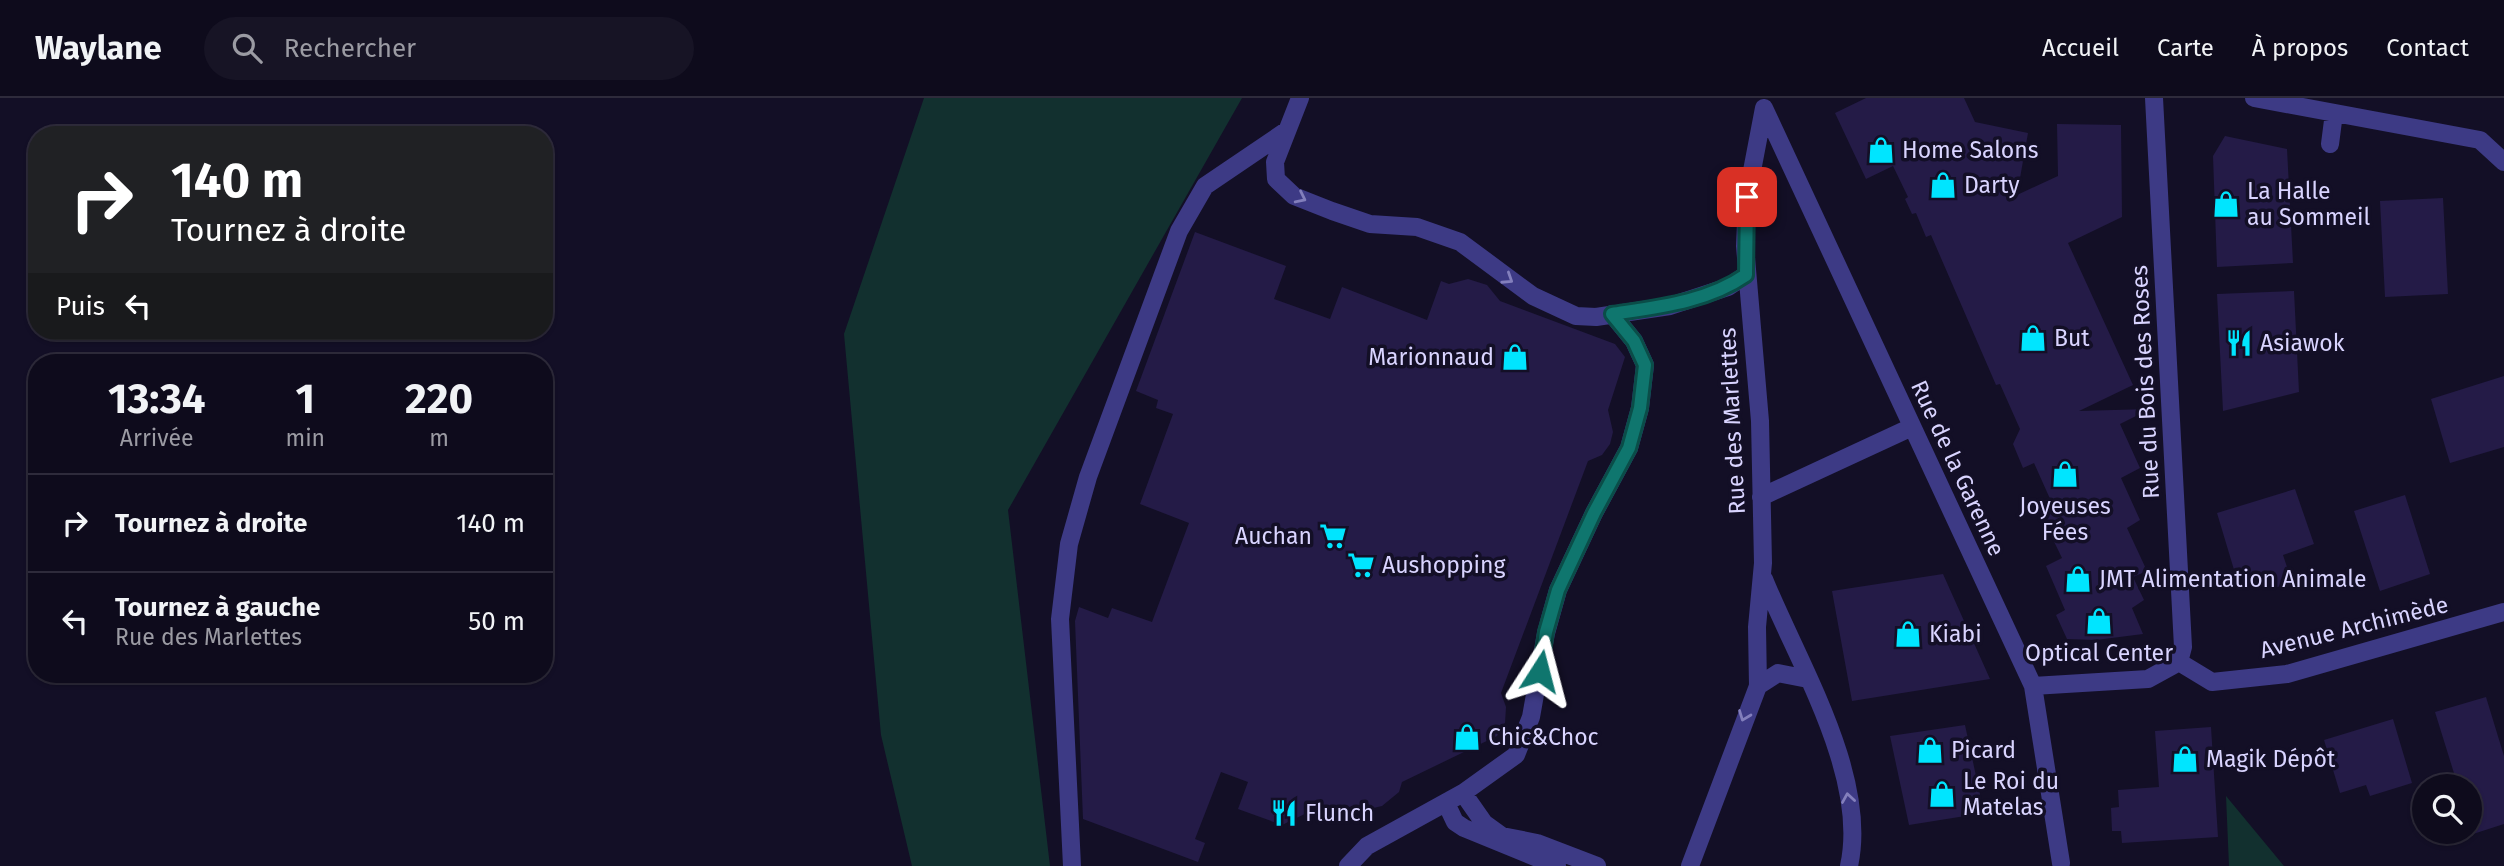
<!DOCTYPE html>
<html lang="fr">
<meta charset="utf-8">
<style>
body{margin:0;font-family:"Fira Sans",sans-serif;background:#171425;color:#f1f3f6;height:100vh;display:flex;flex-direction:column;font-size:26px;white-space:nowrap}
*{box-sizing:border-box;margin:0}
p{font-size:23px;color:#9b9ba3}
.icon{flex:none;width:38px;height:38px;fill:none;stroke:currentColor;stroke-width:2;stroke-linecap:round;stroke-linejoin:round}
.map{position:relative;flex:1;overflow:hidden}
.sheet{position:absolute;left:28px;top:256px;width:525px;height:329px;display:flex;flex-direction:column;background:#0e0b1c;border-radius:28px;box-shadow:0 2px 5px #0004,0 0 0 2px #2e2b3b}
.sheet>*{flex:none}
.top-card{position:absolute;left:28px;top:28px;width:525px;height:214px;border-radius:28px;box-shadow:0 2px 5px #0004,0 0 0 2px #2e2b3b;background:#202124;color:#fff;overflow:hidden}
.buttons{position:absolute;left:2412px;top:676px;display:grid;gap:14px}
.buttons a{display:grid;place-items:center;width:70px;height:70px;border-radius:50%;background:#0e0b1c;box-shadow:0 2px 5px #0004,0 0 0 2px #2e2b3b;font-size:35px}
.pin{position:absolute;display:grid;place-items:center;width:60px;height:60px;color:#fff;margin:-30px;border-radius:14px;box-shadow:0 4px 10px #0006}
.me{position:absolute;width:77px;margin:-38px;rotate:9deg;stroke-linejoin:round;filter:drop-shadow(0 0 5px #0008)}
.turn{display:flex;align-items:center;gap:24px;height:147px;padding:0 28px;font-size:32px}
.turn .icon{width:91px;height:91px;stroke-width:2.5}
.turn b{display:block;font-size:49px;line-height:60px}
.then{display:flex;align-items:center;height:66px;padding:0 28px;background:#0003;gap:14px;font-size:26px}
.eta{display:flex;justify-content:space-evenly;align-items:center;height:119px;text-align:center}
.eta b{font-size:42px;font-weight:700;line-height:49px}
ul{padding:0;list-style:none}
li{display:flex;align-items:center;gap:21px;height:98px;padding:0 28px;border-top:2px solid #2e2b3b}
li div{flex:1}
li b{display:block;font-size:26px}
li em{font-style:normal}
header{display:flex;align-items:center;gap:42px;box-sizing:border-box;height:98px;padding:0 35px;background:#0e0b1c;border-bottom:2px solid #2e2b3b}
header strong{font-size:33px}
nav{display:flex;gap:38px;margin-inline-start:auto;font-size:24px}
.search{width:490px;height:63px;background:#171425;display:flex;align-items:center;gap:18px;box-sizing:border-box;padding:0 24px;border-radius:38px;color:#9b9ba3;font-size:26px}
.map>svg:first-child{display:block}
.green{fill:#12302f}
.building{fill:#241b47}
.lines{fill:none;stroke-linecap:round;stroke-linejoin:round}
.minor{stroke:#3d3a85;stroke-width:18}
.oneway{stroke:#837fbc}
.route-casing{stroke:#0a4d48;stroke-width:18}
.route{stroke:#0f766e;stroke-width:12}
.labels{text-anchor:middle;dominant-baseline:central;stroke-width:7;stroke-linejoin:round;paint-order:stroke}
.poi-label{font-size:23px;fill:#d9d4ff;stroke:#130f26;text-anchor:start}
.street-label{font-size:23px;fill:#d9d4ff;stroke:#130f26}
</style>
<header>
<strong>Waylane</strong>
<div class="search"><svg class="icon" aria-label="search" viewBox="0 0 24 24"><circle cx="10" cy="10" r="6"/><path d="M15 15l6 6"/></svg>Rechercher</div>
<nav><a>Accueil</a><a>Carte</a><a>À propos</a><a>Contact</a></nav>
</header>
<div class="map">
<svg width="2504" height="768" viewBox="0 0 2504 768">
<rect width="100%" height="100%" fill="#130f26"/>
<path class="green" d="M924 0H1242L1008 412 1050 768H912L881 637 844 236Z
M2226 698 2284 768H2229Z"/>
<path class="building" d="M1866 0H1964L1975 24 2028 35 2017 97 2058 78 2057 26 2121 27 2122 119 2068 145 2133 287 2079 313 2150 311 2120 326 2140 370 2121 380 2140 422 2127 430 2147 473 2133 479 2144 502 2132 510 2143 536 2096 542 2067 541 2056 517 2065 512 2046 468 2062 460 2042 419 2055 412 2034 365 2023 370 2013 346 2020 331 2000 286 1996 287 1931 137 1926 139 1916 115 1912 116 1905 101 1908 99 1893 68 1866 81 1835 15Z
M2225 38 2287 51 2293 165 2217 169 2213 58Z
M2443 100 2448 196 2385 199 2380 103Z
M1195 134 1286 168 1274 201 1330 221 1342 189 1427 222 1441 183 1449 186 1468 181 1487 187 1500 203 1615 246 1625 259 1608 312 1613 334 1610 346 1602 357 1588 363 1501 595 1506 609 1505 625 1497 638 1402 684 1399 694 1382 708 1369 711 1352 708 1321 721 1317 710 1282 727 1238 711 1248 684 1221 674 1195 741 1205 745 1198 764 1083 721 1075 523 1079 509 1108 520 1112 510 1152 524 1189 425 1140 406 1173 316 1156 310 1158 302 1136 293Z
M2294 193 2299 294 2223 313 2217 196Z
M2504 278V349L2450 365 2431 301Z
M2295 391 2314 446 2283 457 2292 484 2275 490 2273 484 2238 485 2217 415Z
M2405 397 2430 476 2380 493 2354 413Z
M1943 476 1990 581 1852 603 1832 493Z
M2486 599 2504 658V726L2473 736 2469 724V688H2458L2435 614Z
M2393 621 2412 685 2370 698 2366 687 2340 695 2324 642Z
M1965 627 1984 715 1909 727 1890 638Z
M2211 629 2218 739 2122 745 2121 733H2112L2111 710 2119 709 2118 692 2159 689 2155 633Z"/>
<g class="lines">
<path class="minor" d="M1300 0 1275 64 1276 81 1294 98 1332 113 1370 126 1417 129 1460 144 1533 198 1576 218 1596 219 1670 208 1728 189 1746 177
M2154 0 2183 549 2179 564
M2254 0 2480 42 2504 64
M1764 10 2033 588 2061 765
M2330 46 2334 15
M1761 399 1912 329
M1764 481C1797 563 1869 678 1849 768
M2179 564 2212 584 2287 576 2504 514
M1758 588 1778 575 1808 581
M2033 588 2148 581 2179 564
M1463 695 1484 725 1502 738 1537 745 1597 768
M1446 705 1455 724 1464 730 1557 768
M1072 768 1060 521 1069 446 1088 379 1179 133 1205 88 1286 33
M1348 768 1367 748 1463 695 1516 657 1531 619 1546 535 1558 492 1594 415 1629 350 1640 310 1645 267 1634 243 1612 216
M1690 768 1758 588 1757 529 1763 465 1760 323 1745 148 1747 99 1764 10"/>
</g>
<defs><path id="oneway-chevron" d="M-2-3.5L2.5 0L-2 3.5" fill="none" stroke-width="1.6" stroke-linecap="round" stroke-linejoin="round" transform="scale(1.75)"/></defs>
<g class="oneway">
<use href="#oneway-chevron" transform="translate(1301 100) rotate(26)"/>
<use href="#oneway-chevron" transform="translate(1508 181) rotate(33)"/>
<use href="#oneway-chevron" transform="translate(1744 618) rotate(111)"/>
<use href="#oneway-chevron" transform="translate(1848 700) rotate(-99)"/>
</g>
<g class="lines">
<defs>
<path id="route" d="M1540 573 1546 534 1558 492 1594 415 1629 350 1640 310 1645 267 1634 243 1612 216C1658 209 1707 204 1746 177L1747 99"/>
</defs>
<use href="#route" class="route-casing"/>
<use href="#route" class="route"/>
</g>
<defs>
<symbol id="shop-bare" viewBox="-9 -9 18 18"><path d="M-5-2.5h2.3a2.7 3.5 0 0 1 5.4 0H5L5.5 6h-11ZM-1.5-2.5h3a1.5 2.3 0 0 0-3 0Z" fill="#00e5ff" stroke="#130f26" stroke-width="2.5" paint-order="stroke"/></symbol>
<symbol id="restaurant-bare" viewBox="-9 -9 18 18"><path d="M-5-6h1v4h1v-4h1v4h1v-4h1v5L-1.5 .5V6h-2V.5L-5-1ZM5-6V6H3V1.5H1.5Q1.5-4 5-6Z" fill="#00e5ff" stroke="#130f26" stroke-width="2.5" paint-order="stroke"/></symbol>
<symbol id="supermarket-bare" viewBox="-9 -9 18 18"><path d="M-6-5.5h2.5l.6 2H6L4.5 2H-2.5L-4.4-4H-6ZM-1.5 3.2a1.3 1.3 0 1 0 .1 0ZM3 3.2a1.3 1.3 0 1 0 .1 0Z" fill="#00e5ff" stroke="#130f26" stroke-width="2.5" paint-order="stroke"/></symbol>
</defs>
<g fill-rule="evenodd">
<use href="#shop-bare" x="1862" y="33" width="38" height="38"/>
<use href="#shop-bare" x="1924" y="68" width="38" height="38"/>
<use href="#shop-bare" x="2207" y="87" width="38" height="38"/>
<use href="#shop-bare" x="2014" y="221" width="38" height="38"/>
<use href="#restaurant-bare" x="2220" y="226" width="38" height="38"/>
<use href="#shop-bare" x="1496" y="240" width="38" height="38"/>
<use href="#shop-bare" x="2046" y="357" width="38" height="38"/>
<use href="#supermarket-bare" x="1314" y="419" width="38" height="38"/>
<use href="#supermarket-bare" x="1342" y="448" width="38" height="38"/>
<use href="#shop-bare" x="2059" y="462" width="38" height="38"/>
<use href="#shop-bare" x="2080" y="504" width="38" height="38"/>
<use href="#shop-bare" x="1889" y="517" width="38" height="38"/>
<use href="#shop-bare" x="1448" y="620" width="38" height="38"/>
<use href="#shop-bare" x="1911" y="633" width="38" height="38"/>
<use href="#shop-bare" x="2166" y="642" width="38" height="38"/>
<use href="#shop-bare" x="1923" y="677" width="38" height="38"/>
<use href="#restaurant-bare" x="1265" y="696" width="38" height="38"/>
</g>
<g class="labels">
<g class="poi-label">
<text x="1902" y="52">Home Salons</text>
<text x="1964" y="87">Darty</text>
<text x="2247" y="93">La Halle<tspan x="2247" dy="26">au Sommeil</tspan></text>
<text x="2054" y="240">But</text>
<text x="2260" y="245">Asiawok</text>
<text x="1494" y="259" text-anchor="end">Marionnaud</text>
<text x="2065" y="408" text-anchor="middle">Joyeuses<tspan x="2065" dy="26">Fées</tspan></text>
<text x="1312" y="438" text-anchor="end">Auchan</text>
<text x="1382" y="467">Aushopping</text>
<text x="2099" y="481">JMT Alimentation Animale</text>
<text x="1929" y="536">Kiabi</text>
<text x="2099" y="555" text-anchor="middle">Optical Center</text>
<text x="1488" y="639">Chic&amp;Choc</text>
<text x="1951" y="652">Picard</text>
<text x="2206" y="661">Magik Dépôt</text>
<text x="1963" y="683">Le Roi du<tspan x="1963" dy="26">Matelas</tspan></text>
<text x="1305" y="715">Flunch</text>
</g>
<g class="street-label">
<text transform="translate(2145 284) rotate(-93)">Rue du Bois des Roses</text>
<text transform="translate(1732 323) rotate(-93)">Rue des Marlettes</text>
<text transform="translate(1958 370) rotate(65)">Rue de la Garenne</text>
<text transform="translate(2354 529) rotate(-14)">Avenue Archimède</text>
</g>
</g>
</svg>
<div class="buttons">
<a><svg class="icon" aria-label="search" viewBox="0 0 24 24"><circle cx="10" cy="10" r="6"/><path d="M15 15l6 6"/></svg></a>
</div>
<div class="pin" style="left:1747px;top:99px;background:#d93025"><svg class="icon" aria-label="arrive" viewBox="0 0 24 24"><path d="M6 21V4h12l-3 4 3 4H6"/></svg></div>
<svg class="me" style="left:1540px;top:573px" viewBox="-20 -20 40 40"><path d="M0-17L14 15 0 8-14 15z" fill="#0f766e" stroke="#fff" stroke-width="4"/></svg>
<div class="top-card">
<div class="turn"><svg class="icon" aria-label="right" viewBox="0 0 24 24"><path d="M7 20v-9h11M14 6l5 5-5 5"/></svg><div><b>140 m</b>Tournez à droite</div></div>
<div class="then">Puis<svg class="icon" aria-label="left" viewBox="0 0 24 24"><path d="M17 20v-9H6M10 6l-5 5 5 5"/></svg></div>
</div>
<section class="sheet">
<div class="eta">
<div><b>13:34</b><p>Arrivée</p></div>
<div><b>1</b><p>min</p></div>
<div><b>220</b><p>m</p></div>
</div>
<ul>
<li><svg class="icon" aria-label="right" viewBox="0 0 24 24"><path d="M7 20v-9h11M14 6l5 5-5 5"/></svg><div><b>Tournez à droite</b></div><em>140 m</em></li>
<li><svg class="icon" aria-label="left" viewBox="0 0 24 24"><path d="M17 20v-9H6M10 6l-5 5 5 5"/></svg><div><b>Tournez à gauche</b><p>Rue des Marlettes</p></div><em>50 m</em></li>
</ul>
</section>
</div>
